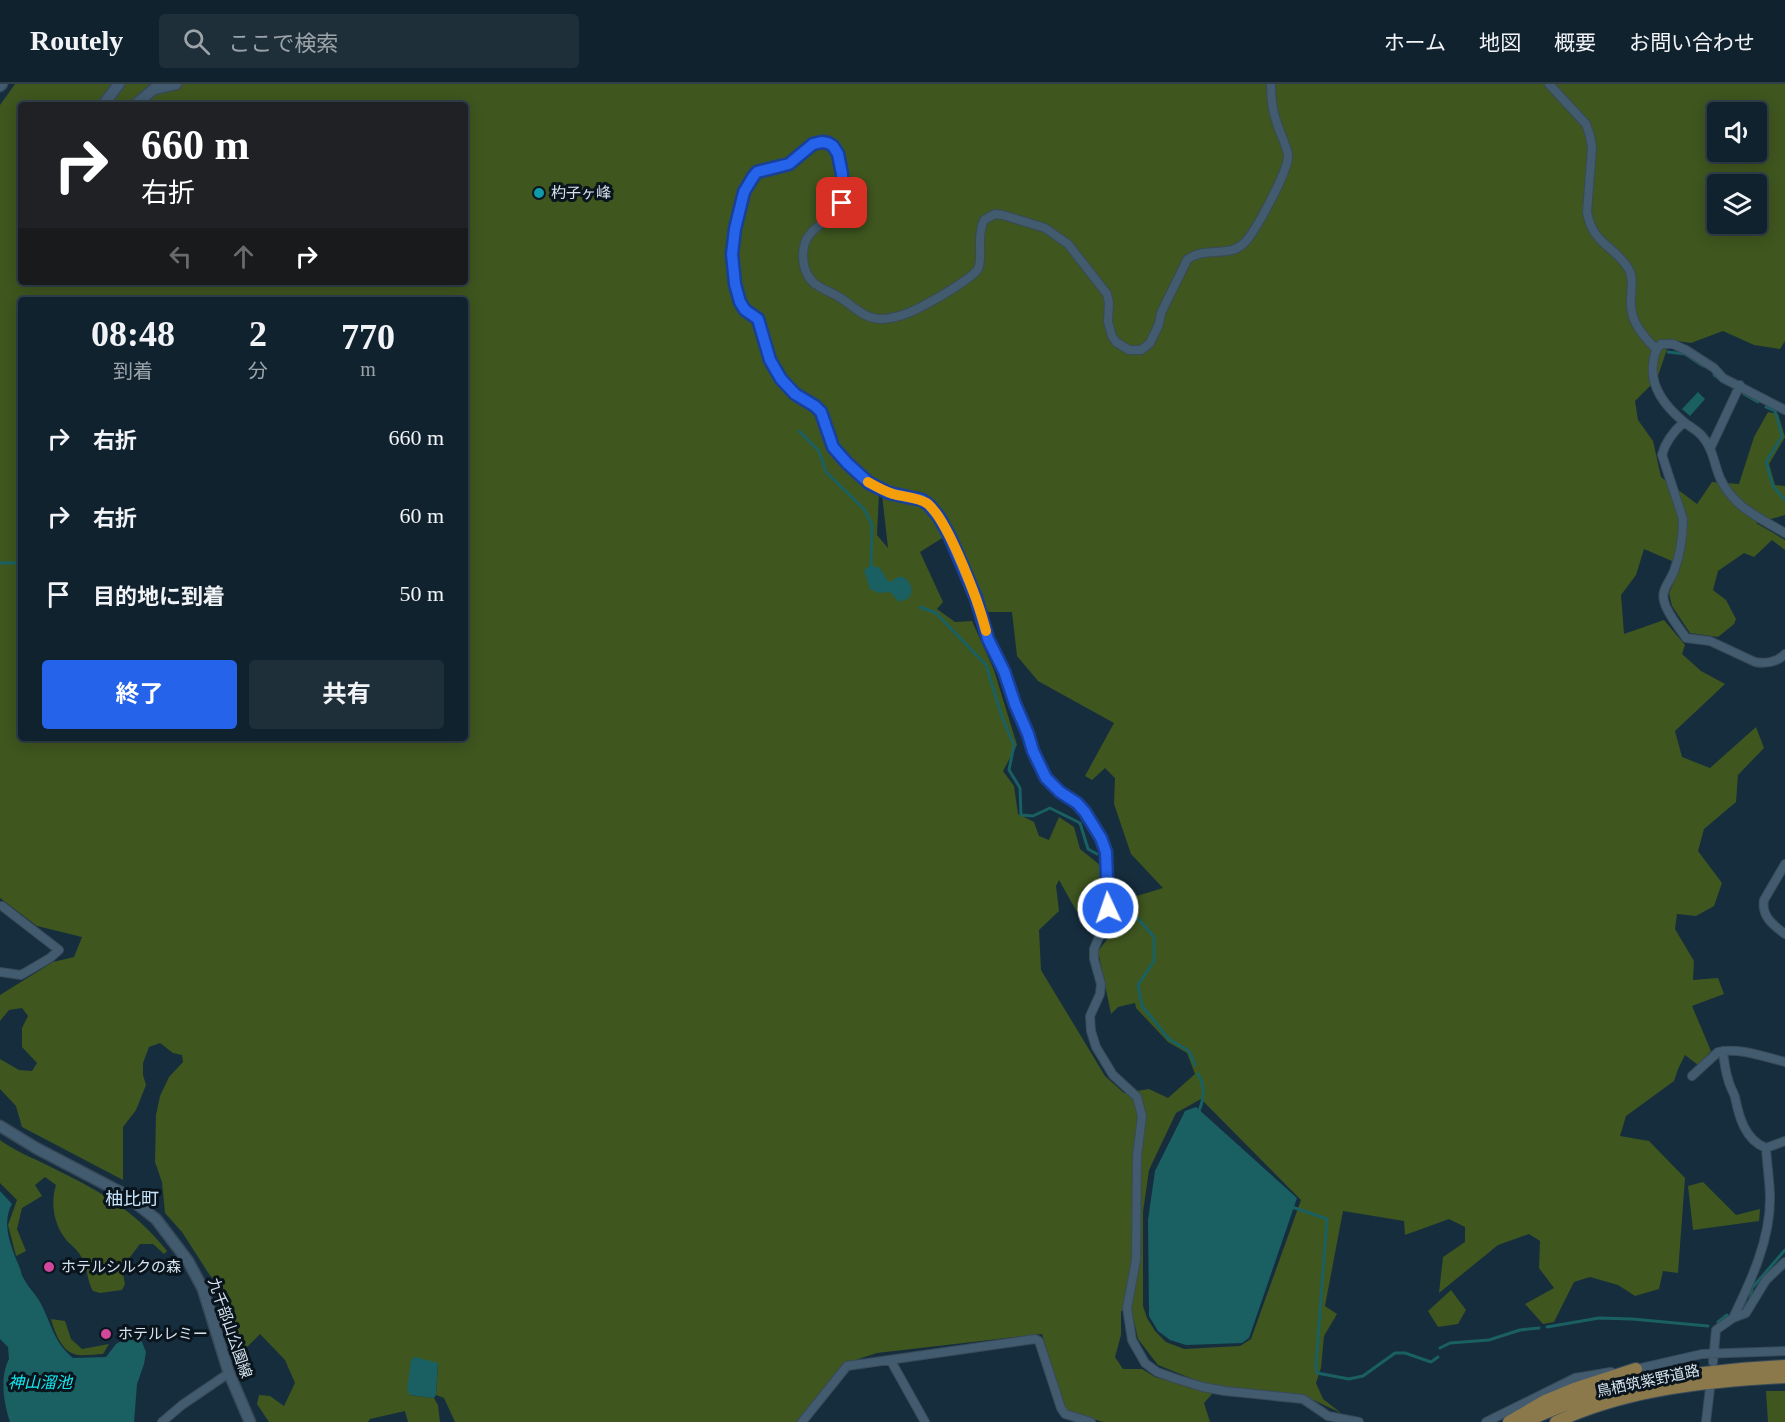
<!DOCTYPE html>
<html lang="ja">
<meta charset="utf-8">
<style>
body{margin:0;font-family:"Times New Roman","Noto Sans JP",serif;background:#1e2f3a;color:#f1f3f6;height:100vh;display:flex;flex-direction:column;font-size:22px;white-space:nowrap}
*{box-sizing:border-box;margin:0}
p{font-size:20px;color:#9ca4aa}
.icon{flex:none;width:33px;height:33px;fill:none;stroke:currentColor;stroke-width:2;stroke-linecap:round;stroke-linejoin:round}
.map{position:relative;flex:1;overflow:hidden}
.panel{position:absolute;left:18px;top:213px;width:450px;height:444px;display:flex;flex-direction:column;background:#10222e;border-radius:6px;box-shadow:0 3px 15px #0003,0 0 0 2px #303f4a}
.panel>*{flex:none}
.hud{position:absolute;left:18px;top:18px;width:450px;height:183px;border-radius:6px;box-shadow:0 3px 15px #0003,0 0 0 2px #303f4a;background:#202124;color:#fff;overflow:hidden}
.controls{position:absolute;left:1707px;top:18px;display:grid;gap:12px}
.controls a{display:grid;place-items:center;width:60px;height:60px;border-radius:6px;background:#10222e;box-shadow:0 3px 15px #0003,0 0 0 2px #303f4a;font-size:30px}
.pin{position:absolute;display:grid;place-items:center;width:51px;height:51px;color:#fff;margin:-26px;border-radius:12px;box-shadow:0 3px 9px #0006}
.me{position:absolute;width:66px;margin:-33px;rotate:357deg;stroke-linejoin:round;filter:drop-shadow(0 0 4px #0008)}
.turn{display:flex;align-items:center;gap:21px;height:126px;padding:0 24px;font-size:27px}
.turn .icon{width:78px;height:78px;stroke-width:2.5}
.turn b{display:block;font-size:42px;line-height:51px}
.lanes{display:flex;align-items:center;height:57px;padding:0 24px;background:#0003;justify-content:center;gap:30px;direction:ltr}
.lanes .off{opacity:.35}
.eta{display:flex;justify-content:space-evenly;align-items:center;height:102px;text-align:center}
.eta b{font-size:36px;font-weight:700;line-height:42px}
.button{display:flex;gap:12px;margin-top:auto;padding:12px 24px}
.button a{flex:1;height:69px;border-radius:6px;background:#2563eb;color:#fff;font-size:24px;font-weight:700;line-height:69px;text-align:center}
.button a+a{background:#1e2f3a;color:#f1f3f6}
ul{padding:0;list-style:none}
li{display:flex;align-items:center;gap:18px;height:78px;padding:0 24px}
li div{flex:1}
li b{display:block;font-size:22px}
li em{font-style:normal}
header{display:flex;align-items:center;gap:36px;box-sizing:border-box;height:84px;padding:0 30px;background:#10222e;border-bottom:2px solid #303f4a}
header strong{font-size:28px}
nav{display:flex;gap:33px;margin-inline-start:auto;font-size:21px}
.search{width:420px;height:54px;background:#1e2f3a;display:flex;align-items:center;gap:15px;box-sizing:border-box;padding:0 21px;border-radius:6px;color:#9ca4aa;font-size:22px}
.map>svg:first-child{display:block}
.green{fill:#3f561f;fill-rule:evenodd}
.water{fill:#1a6063}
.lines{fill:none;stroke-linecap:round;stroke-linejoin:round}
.stream{stroke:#1a6063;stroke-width:3}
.minor-casing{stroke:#384a59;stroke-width:10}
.secondary-casing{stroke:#384a59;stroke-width:13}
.primary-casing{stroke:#384a59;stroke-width:14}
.minor{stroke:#425b6e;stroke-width:8}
.secondary{stroke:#425b6e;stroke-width:10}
.primary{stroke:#8b794b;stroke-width:12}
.route-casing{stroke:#184099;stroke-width:15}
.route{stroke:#2563eb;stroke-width:10}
.slow{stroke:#f59e0b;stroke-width:10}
.culture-dot{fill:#0f9aa8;stroke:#0a141c;stroke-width:2}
.hotel-dot{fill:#d1479c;stroke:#0a141c;stroke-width:2}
.labels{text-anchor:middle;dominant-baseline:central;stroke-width:6;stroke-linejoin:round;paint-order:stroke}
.poi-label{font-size:15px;fill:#d5e3ee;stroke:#0a141c;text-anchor:start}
.street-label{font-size:15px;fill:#d5e3ee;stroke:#0a141c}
.water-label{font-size:16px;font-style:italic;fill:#13e8f0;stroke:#0a141c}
.quarter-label{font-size:18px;fill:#c9e5fb;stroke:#0a141c}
</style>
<header>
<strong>Routely</strong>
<div class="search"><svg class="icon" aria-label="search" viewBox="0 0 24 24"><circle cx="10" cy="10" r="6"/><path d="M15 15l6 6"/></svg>ここで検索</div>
<nav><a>ホーム</a><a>地図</a><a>概要</a><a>お問い合わせ</a></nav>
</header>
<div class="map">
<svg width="1785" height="1338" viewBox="0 0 1785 1338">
<rect width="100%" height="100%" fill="#162d3e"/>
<path class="green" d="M15 0H1785V257L1780 265 1754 261 1723 247 1691 259 1670 256 1657 295 1635 317 1638 336 1653 357 1661 393 1697 420 1712 398 1739 400 1754 353 1768 328 1778 330 1785 353 1769 380 1775 401 1785 402V431L1756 439 1785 456V466L1772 456 1754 473 1744 469 1718 487 1713 506 1726 516 1736 535 1734 540 1718 553 1690 549 1672 522 1669 509 1681 481 1644 465 1636 491 1621 511 1624 550 1664 536 1685 561 1682 570 1701 587 1725 600 1675 647 1682 673 1710 684 1756 643 1764 664 1738 691 1736 718 1704 745 1698 767 1722 799 1714 822 1696 832 1677 830 1675 845 1694 877 1693 896 1718 894 1724 910 1692 922 1711 967 1698 981 1685 971 1678 985 1674 997 1626 1032 1620 1052 1649 1057 1685 1094 1678 1189 1663 1187 1659 1205 1635 1212 1618 1201 1590 1193 1574 1198 1554 1238 1543 1240 1525 1220 1554 1204 1539 1184 1540 1157 1529 1150 1498 1161 1439 1209 1443 1173 1465 1158V1143L1449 1135 1405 1151 1404 1137 1343 1127 1325 1222 1337 1230 1324 1252 1321 1284 1316 1299 1323 1315 1341 1329 1305 1312 1210 1302 1158 1281 1138 1255 1131 1224 1121 1227V1251L1115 1273 1123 1285H1142L1155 1293 1213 1309 1204 1319 1210 1338H1103L1065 1327 1042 1250 877 1269 843 1280 797 1338H455L444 1314 436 1311 438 1279 410 1311 434 1314 438 1321 440 1338H408L405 1327 370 1335 368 1338H269L257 1320 259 1311 270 1312 284 1322 295 1299 285 1276 260 1250 247 1263 235 1262 229 1215 209 1190 182 1148 165 1129 162 1098 155 1078 156 1031 160 1012 169 993 183 978 182 971 173 969 160 959 149 963 143 979V991L146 1001 136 1026 123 1043V1096L22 1043 16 1022 0 1005V975L19 986 32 987 37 979 22 963V944L28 932 22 924 9 926 0 937V911L53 878 74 873 82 853 37 842 0 814V21ZM21 21H465V198H21V163L16 153 21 128ZM1718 28H1756V68H1718ZM1718 100H1756V140H1718ZM21 216H465V654H21ZM893 403 929 414 945 435 984 528H1012L1017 572 1038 597 1114 639 1085 692 1092 696 1105 684 1115 694 1114 720 1131 770 1163 804 1130 814 1128 829 1098 867 1111 930 1118 923 1135 919 1136 924 1168 958 1187 969 1195 990 1168 1014 1149 1005 1124 1009 1105 992 1041 886 1039 846 1059 827 1056 802 1059 796 1077 828 1102 819 1100 781 1080 765 1074 743 1059 733 1049 756 1039 752 1034 738 1018 730 1014 702 1003 687 1017 661 994 586 972 537 955 538 937 525 943 518 920 468 944 453 925 423 882 411 888 464 877 451 879 409ZM1201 1015 1301 1116 1251 1255 1240 1262 1184 1265 1166 1258 1155 1247 1147 1234 1143 1222V1128L1149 1086 1176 1029Z
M0 1056C15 1067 33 1074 49 1082 97 1106 133 1124 167 1167L164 1170 153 1160H140C130 1174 120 1181 125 1200L122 1206 100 1209 93 1207C87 1197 88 1187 83 1176 80 1169 74 1163 68 1158 54 1142 50 1120 56 1101L45 1093 35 1101 42 1112 22 1124 17 1145 26 1167 16 1172 8 1141 17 1116 0 1099Z
M1703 1098 1736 1131 1760 1125 1759 1137 1693 1146 1688 1102Z
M1451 1206 1466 1226 1458 1240 1438 1243 1428 1227Z
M51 1235 65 1237 71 1255 82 1265 109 1260 103 1270C94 1270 82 1273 74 1270 61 1266 54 1246 51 1235Z
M1766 1307H1785V1338H1768Z"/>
<path class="water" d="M1698 308 1705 315 1690 332 1682 325Z
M871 481 880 484 887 496 891 498 897 493H904C911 500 914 504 909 514L899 518 890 508 879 509 870 505 864 486Z
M1196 1023 1297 1114 1249 1254 1242 1259 1186 1261 1170 1256 1158 1247 1149 1232 1148 1136 1155 1087 1185 1027Z
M0 1107 12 1120C1 1139 11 1163 19 1182 21 1186 21 1191 24 1195 29 1205 38 1212 42 1222 52 1242 54 1258 73 1274L106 1273 116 1260 138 1248 146 1268 144 1280 137 1300 134 1338H10C3 1317 0 1292 9 1275L8 1263 0 1255Z
M415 1273 438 1279 436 1311 434 1314 410 1311 407 1306 411 1276Z"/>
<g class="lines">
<path class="stream" d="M1668 268 1685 270 1703 282
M1714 291 1727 300
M1744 310 1758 318
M1766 323 1775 327 1782 352 1766 378 1773 402 1785 416
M799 347 819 367 826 388 864 425 872 441 871 481
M0 479H21
M920 523 936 529 986 581 1002 633 1014 661 1009 686 1020 704 1021 731 1033 732 1050 724 1080 739 1088 765 1097 770
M1113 799 1132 815 1133 829 1154 853V877L1138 901 1142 922 1169 955 1189 967 1195 981
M1198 990C1206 1003 1204 1014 1199 1027
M1292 1123 1327 1135 1316 1281 1317 1289 1349 1295 1363 1292 1395 1269H1405L1431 1278 1438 1273
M1741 1227 1750 1216 1752 1204 1785 1166
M1718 1238 1727 1231
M1547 1243 1599 1234 1632 1235 1708 1242
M1440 1264 1450 1259 1489 1256 1520 1246 1539 1244"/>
<defs>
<path id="minor" d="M1271 0C1271 12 1272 25 1276 36 1279 48 1286 59 1288 71 1290 84 1254 151 1243 160 1228 174 1203 162 1187 176L1161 229 1159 240 1150 259 1141 266H1129L1116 258 1112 252 1108 238 1109 219 1107 210 1068 160 1045 144 1003 131 995 130 984 136C980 145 980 153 980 163 980 170 981 179 978 185 972 194 950 206 941 212 923 222 904 234 882 235 863 235 854 222 839 213 831 208 822 205 815 200 807 193 803 182 803 171 803 140 835 139 842 118 845 108 842 92 840 82 838 72 836 64 828 59L813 60 789 80 757 88 752 93 744 108 735 145 732 170 735 200 739 218 745 226 758 235 769 276 781 295 795 310 815 322 821 328 833 363 869 399 889 409 922 416 929 421 939 433 950 453 976 514 988 555 1004 587 1015 620 1039 681 1046 694 1060 708 1076 719 1085 728 1101 754 1106 768 1109 824 1106 836 1094 865V875L1101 900 1100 910 1090 932 1091 947 1096 963 1113 991 1137 1013 1142 1032 1137 1072 1136 1176 1127 1224 1132 1256 1145 1279 1157 1288 1177 1295 1203 1303 1225 1307 1303 1315 1328 1332 1359 1338
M1549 0 1586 40 1590 52 1592 64 1587 128C1593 161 1613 160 1628 184 1635 195 1630 208 1631 221 1631 238 1644 253 1656 265
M1785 326 1723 294 1714 284 1686 266 1673 260H1661C1655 266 1654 272 1653 280 1650 304 1667 324 1684 338 1690 343 1697 346 1702 352 1713 364 1714 380 1720 394 1732 422 1760 434 1785 449
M1684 338C1674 347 1665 358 1662 371L1683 435C1683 451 1680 471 1674 487 1670 498 1661 505 1664 517 1667 530 1679 543 1686 554L1710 557 1755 578C1765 580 1778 578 1785 570
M1710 365 1740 301
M1785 780 1764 816C1761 832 1773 841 1785 850
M0 888 21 891 50 874 59 866 2 822
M1723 967C1724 976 1725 986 1728 995 1729 1001 1733 1007 1735 1013 1739 1033 1745 1056 1766 1064L1785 1057
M1692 992 1718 968C1739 963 1765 973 1785 978
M1733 1234C1751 1197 1770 1156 1770 1115 1770 1098 1767 1081 1766 1064
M891 1277 925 1338
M1713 1278 1716 1246 1733 1234 1746 1229 1766 1196 1785 1178
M1632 1286 1702 1270 1785 1267
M162 1338 182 1321 229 1289
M802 1338 847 1282 1035 1255 1039 1257 1061 1324 1065 1330 1091 1338
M1486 1338 1575 1294 1611 1288
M1706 1338 1710 1304"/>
<path id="secondary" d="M0 2 2 0
M103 21 119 0
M135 21 154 5 176 0
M0 1042 36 1064 124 1110 156 1135 188 1177 203 1205 229 1289 250 1338"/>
<path id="primary" d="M1509 1338 1545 1317 1574 1305 1636 1285
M1525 1338C1607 1298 1695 1287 1785 1282
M1556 1338C1627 1305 1708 1297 1785 1293"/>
</defs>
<use href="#minor" class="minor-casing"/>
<use href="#secondary" class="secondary-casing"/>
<use href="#primary" class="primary-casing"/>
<use href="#minor" class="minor"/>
<use href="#secondary" class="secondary"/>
<use href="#primary" class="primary"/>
</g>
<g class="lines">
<defs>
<path id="route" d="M842 119V90L838 70 833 62 828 59 822 58 813 60 789 80 757 88 753 93 744 108 735 145 732 170 735 200 740 218 745 226 758 235 770 276 781 295 795 310 815 322 821 328 833 363 847 379 869 399 889 409 922 416 929 421 939 433 950 453 976 514 988 555 1004 587 1015 620 1028 650 1033 667 1046 694 1060 708 1077 719 1085 728 1101 754 1106 768 1108 824"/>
</defs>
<use href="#route" class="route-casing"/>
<use href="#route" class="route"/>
<path class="slow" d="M868 398C875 402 884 407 893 410 903 413 919 413 928 420 949 438 979 519 986 547"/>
</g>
<circle class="culture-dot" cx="539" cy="109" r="6"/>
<g class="hotel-dot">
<circle cx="49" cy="1183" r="6"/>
<circle cx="106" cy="1250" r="6"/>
</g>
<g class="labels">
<g class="poi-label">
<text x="551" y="109">杓子ヶ峰</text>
<text x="61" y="1183">ホテルシルクの森</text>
<text x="118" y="1250">ホテルレミー</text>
</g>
<g class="street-label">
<text transform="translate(230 1244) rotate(71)">九千部山公園線</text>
<text transform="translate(1648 1297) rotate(-12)">鳥栖筑紫野道路</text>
</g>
<g class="water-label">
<text x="40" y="1298">神山溜池</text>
</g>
<g class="quarter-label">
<text x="132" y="1115">柚比町</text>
</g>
</g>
</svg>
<div class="controls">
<a><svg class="icon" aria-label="sound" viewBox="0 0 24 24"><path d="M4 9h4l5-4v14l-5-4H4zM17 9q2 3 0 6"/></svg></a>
<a><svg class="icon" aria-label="layers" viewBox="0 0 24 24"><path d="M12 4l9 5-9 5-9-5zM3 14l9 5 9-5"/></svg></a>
</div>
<div class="pin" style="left:842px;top:119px;background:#d93025"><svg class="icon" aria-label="arrive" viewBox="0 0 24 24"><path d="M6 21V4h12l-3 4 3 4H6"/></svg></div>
<svg class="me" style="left:1108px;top:824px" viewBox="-20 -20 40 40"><circle r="17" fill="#2563eb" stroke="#fff" stroke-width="3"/><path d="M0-11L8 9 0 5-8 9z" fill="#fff"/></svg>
<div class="hud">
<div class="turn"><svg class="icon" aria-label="right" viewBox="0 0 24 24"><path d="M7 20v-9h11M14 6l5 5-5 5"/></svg><div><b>660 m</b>右折</div></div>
<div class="lanes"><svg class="icon off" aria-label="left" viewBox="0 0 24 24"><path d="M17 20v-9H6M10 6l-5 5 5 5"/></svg><svg class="icon off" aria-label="ahead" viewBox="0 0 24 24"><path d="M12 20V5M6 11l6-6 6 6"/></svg><svg class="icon" aria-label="right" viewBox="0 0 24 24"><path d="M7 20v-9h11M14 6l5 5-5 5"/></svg></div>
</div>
<section class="panel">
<div class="eta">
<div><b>08:48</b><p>到着</p></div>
<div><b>2</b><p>分</p></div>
<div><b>770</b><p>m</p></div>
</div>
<ul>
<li><svg class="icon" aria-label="right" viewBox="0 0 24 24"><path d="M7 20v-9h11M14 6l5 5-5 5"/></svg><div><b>右折</b></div><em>660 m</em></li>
<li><svg class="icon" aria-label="right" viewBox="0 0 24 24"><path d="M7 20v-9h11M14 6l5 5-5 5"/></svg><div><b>右折</b></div><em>60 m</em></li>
<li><svg class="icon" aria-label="arrive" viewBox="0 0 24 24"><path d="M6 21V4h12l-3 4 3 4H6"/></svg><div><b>目的地に到着</b></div><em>50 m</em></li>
</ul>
<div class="button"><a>終了</a><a>共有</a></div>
</section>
</div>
